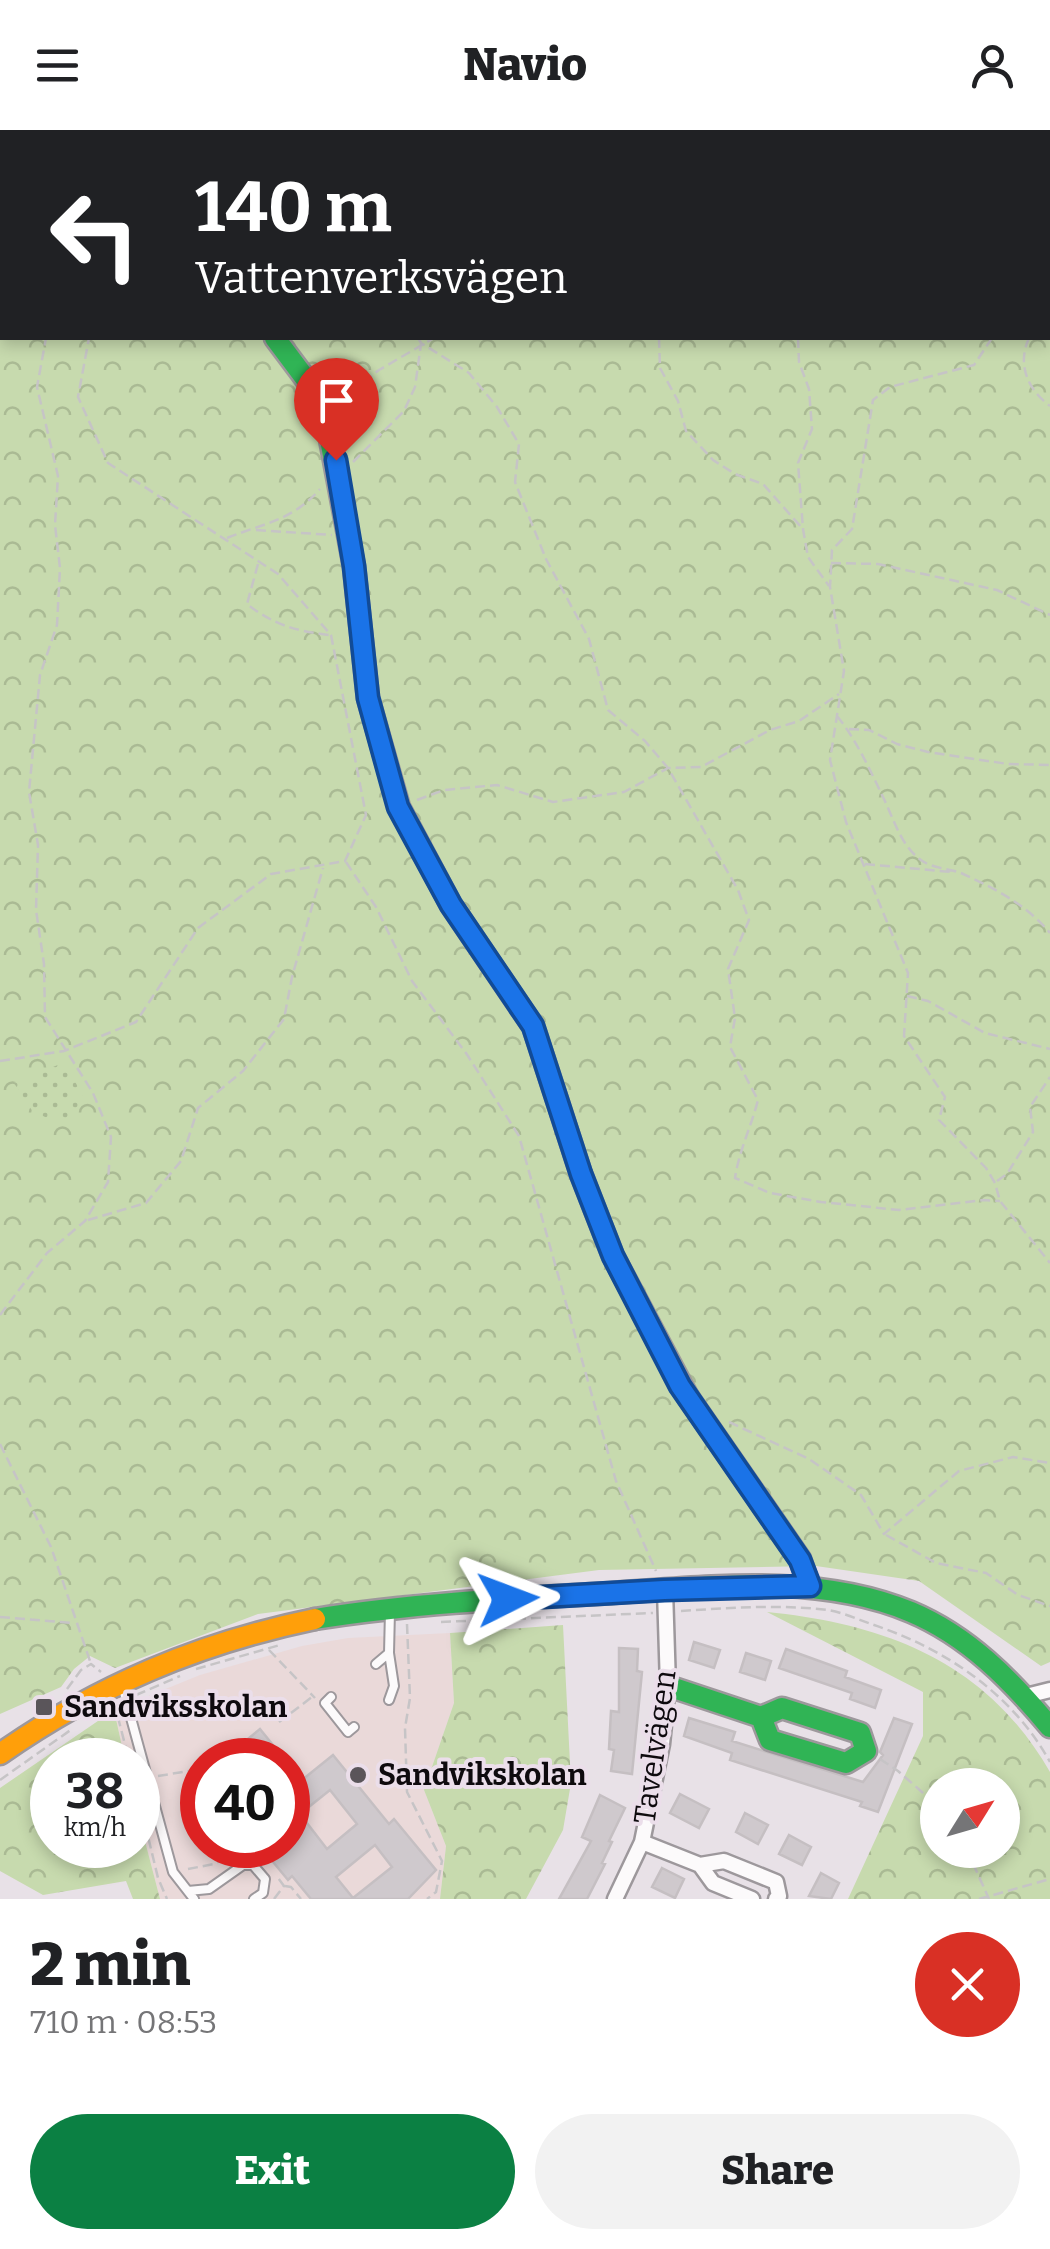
<!DOCTYPE html>
<meta charset="utf-8">
<style>
body{margin:0;font-family:Bitter,serif;background:#f2f2f2;color:#202124;height:100vh;display:flex;flex-direction:column;font-size:38px;white-space:nowrap}
*{box-sizing:border-box;margin:0}
p{font-size:32px;color:#757577}
.icon{flex:none;width:55px;height:55px;fill:none;stroke:currentColor;stroke-width:2;stroke-linecap:round;stroke-linejoin:round}
.map{position:relative;height:1769px;overflow:hidden}
.details{display:flex;flex-direction:column;background:#fff;flex:1}
.details>*{flex:none}
.banner{position:absolute;left:0px;top:0px;width:1050px;height:210px;box-shadow:0 5px 15px #0003;background:#202124;color:#fff;overflow:hidden}
.needle{width:65px;rotate:53deg}
.fabs{position:absolute;left:920px;top:1638px;display:grid;gap:20px}
.fabs a{display:grid;place-items:center;width:100px;height:100px;border-radius:50%;background:#fff;box-shadow:0 5px 15px #0003;font-size:50px}
.speed{position:absolute;left:30px;top:1608px;display:flex;gap:20px;font-size:50px;font-weight:700;text-align:center}
.speed>*{display:grid;place-content:center;width:130px;height:130px;border-radius:50%;background:#fff;box-shadow:0 5px 15px #0003;line-height:1}
.speed small{font-size:25px;font-weight:400}
.speed .limit{border:15px solid #d22;background:#fff;color:#111}
.pin{position:absolute;display:grid;place-items:center;width:85px;height:85px;color:#fff;margin:-102px -42px;border-radius:50% 50% 50% 0;rotate:-45deg;box-shadow:0 0 10px #0007}
.pin .icon{rotate:45deg}
.me{position:absolute;width:110px;margin:-55px;rotate:87deg;stroke-linejoin:round;filter:drop-shadow(0 0 8px #0008)}
.turn{display:flex;align-items:center;gap:35px;height:210px;padding:0 30px;font-size:45px}
.turn .icon{width:130px;height:130px;stroke-width:2.5}
.turn b{display:block;font-size:70px;line-height:85px}
.round{display:grid;place-items:center;flex:none;width:105px;height:105px;border-radius:52px;background:#f2f2f2}
.summary{display:flex;align-items:center;justify-content:space-between;height:170px;padding:0 30px}
h1{font-size:60px;font-weight:800;line-height:75px}
.cta{display:flex;gap:20px;margin-top:auto;padding:20px 30px}
.cta a{flex:1;height:115px;border-radius:60px;background:#0b8043;color:#fff;font-size:40px;font-weight:800;line-height:115px;text-align:center}
.cta a+a{background:#f2f2f2;color:#202124}
header{display:flex;justify-content:space-between;align-items:center;height:130px;padding:0 30px;background:#fff;font-size:45px;font-weight:800}
.map>svg:first-child{display:block}
.education{fill:#ead9d9;fill-rule:evenodd}
.forest{fill:url(#forest-crowns);fill-rule:evenodd}
.park{fill:url(#park-dots)}
.building{fill:#cfc9cd;stroke:#c5bfc2;stroke-width:2.5;fill-rule:evenodd}
.lines{fill:none;stroke-linecap:round;stroke-linejoin:round}
.lane-casing{stroke:#9d989c;stroke-width:12}
.street-casing{stroke:#9d989c;stroke-width:19}
.fast-casing{stroke:#9d989c;stroke-width:25}
.slow-casing{stroke:#9d989c;stroke-width:25}
.jam-casing{stroke:#9d989c;stroke-width:25}
.path{stroke:#c6c4c6;stroke-width:2.5;stroke-dasharray:10 5;stroke-linecap:butt}
.lane{stroke:#fcfafb;stroke-width:8}
.street{stroke:#fcfafb;stroke-width:14}
.fast{stroke:#30b455;stroke-width:20}
.slow{stroke:#ff9f0a;stroke-width:20}
.jam{stroke:#e5322d;stroke-width:20}
.route-casing{stroke:#114b97;stroke-width:25}
.route{stroke:#1a73e8;stroke-width:18}
.poi-dot{fill:#5a555a;stroke:#ebdeea;stroke-width:4}
.labels{text-anchor:middle;dominant-baseline:central;stroke-width:8;stroke-linejoin:round;paint-order:stroke}
.poi-label{font-size:30px;font-weight:bold;fill:#0e0a0e;stroke:#ebdeea;text-anchor:start}
.street-label{font-size:30px;fill:#0e0a0e;stroke:#ebdeea}
</style>
<header><svg class="icon" aria-label="menu" viewBox="0 0 24 24"><path d="M4 6h16M4 12h16M4 18h16"/></svg>Navio<svg class="icon" aria-label="person" viewBox="0 0 24 24"><circle cx="12" cy="8" r="4"/><path d="M4 21q1-7 8-7t8 7"/></svg></header>
<div class="map">
<svg width="1050" height="1769" viewBox="0 0 1050 1769">
<defs>
<pattern id="forest-crowns" width="20" height="18" patternUnits="userSpaceOnUse" patternTransform="scale(2.5)"><rect width="20" height="18" fill="#c7daae"/><path d="M2 6a3 3 0 1 1 6 0M12 15a3 3 0 1 1 6 0" fill="none" stroke="#aaba94"/></pattern>
<pattern id="park-dots" width="8" height="8" patternUnits="userSpaceOnUse" patternTransform="scale(2.5)"><rect width="8" height="8" fill="#c7daae"/><path d="M2 2h.1M6 6h.1" fill="none" stroke="#aaba94" stroke-width="1.8" stroke-linecap="round"/></pattern>
</defs>
<rect width="100%" height="100%" fill="#e8e1e7"/>
<path class="education" d="M450 1503 454 1573 424 1660 446 1716 440 1769H160L138 1684V1630H125L114 1580 200 1545 302 1516 348 1508ZM202 1630H288V1715H202Z"/>
<path class="forest" d="M0 0H1050V1532L1041 1536 919 1451 816 1436 599 1440 258 1484 115 1538 90 1526 74 1539 61 1557 0 1584ZM2 2H1048V208H2Z
M767 1482C886 1494 987 1532 1050 1642V1769H848L923 1606V1562ZM938 1655H1002V1720H938Z
M563 1495 571 1653 563 1700 526 1769H440L446 1716 424 1660 454 1573 450 1503Z
M114 1580 125 1630H52V1715H138V1684L160 1769H133L126 1751 43 1765 0 1741V1658Z"/>
<path class="park" d="M65 932 85 971 60 993 33 982 14 953Z"/>
<path class="building" d="M694 1512 720 1520 714 1538 689 1530Z
M619 1518 638 1519 637 1541 642 1542 632 1644 611 1641 614 1620 609 1619 611 1581 619 1582Z
M786 1519 847 1541 845 1547 881 1560 875 1578 850 1569 852 1563 779 1538Z
M746 1523 771 1531 765 1550 740 1542Z
M689 1588 735 1602 732 1611 863 1652 883 1625 880 1622 894 1588 912 1594 878 1682 860 1676 862 1672 730 1630 732 1623 684 1606Z
M260 1599 285 1630H222Z
M333 1625 389 1694 394 1689 436 1740 408 1769H311L292 1746 288 1750 259 1715H288V1633L302 1650ZM330 1660 357 1694 327 1719 300 1684ZM375 1715 392 1737 353 1768 336 1747Z
M680 1664 709 1679 699 1698 670 1683Z
M600 1665 625 1678 609 1711 612 1712 602 1733 605 1734 587 1769H559L591 1711 582 1707Z
M745 1683 768 1695 758 1714 736 1702Z
M789 1705 811 1717 802 1735 779 1724Z
M662 1738 684 1749 675 1768 652 1757Z
M821 1743 839 1753 831 1769 809 1766Z"/>
<g class="lines">
<defs>
<path id="lane" d="M389 1523 394 1556 389 1570
M376 1534 389 1523 390 1481
M122 1555 173 1742 194 1769
M331 1567 325 1573 348 1602 354 1597
M188 1761 209 1759 243 1735H253L265 1749 263 1763 254 1769"/>
<path id="street" d="M1026 1566 1050 1560
M642 1712 700 1735 713 1753 752 1769
M700 1735 724 1731 776 1752 779 1766 776 1769
M615 1769 642 1712 662 1614 668 1556 665 1460"/>
<path id="fast" d="M80 0 82 2
M275 208 323 272 354 437 368 568 399 677 451 775 520 877
M688 1267 800 1429 809 1456
M315 1489C408 1474 501 1469 595 1464 699 1458 813 1441 911 1482 968 1506 1011 1550 1050 1597
M668 1556 761 1587 770 1610 846 1633 866 1621 860 1603 782 1578 761 1587"/>
<path id="slow" d="M0 1624C97 1556 199 1513 315 1489"/>
<path id="jam" d="M520 877 533 896 581 1044 613 1126 688 1267"/>
</defs>
<use href="#lane" class="lane-casing"/>
<use href="#street" class="street-casing"/>
<use href="#fast" class="fast-casing"/>
<use href="#slow" class="slow-casing"/>
<use href="#jam" class="jam-casing"/>
<path class="path" d="M38 0 39 2
M293 0 294 2
M754 0 755 2
M1048 91 1050 92
M1048 127 1050 125
M418 208 421 213 469 243 497 277 519 314 515 352 546 429 589 509 608 580 645 611 668 638 738 760 749 790 728 839 735 888 730 917 758 970C751 997 739 1021 735 1048L770 1063 821 1072 899 1080 984 1070 1000 1071
M659 208 660 238 678 271 686 301 713 330 735 344 763 354 802 398
M798 208 799 232 809 259 812 299 798 333 803 399 808 427 829 456
M992 208 974 235 890 257 873 270 852 399 832 420 830 457 844 541 830 630 846 692 908 843 904 906 945 967 939 990 986 1038 995 1053 1000 1071 1050 1133
M1029 208C1017 234 1027 259 1050 276
M340 270 379 240 434 208
M353 332 404 281 415 257 421 214
M256 400 332 405
M227 408C264 393 292 391 320 359
M831 433 878 434 997 460 1050 485
M258 434 247 474C274 495 296 501 329 505
M837 586C856 609 870 640 883 667 894 689 901 718 924 732 934 738 950 739 961 743 994 758 1027 775 1050 803
M849 599 869 600 897 614 928 622 1008 634 1050 635
M417 670 444 660 497 655 553 672 624 662 668 638 701 637 770 600 799 591 839 564
M346 732 376 777 412 851 466 923 519 1006 616 1351 656 1441
M865 734 951 742
M907 866 928 871 985 903 1050 919
M0 931 64 921 136 892 198 798 271 744 345 731 366 685 331 505 278 444 108 333 78 267 89 208
M997 1051 1007 1044 1033 1002 1030 977 1050 947
M88 1090 146 1073 181 1031 198 978 243 941 284 889 292 847 323 738
M0 1185 47 1123 85 1091 108 1052 111 1007 93 963 45 887 44 834 36 780 38 715 29 662 40 545 57 495 60 438 55 395 58 346 37 257 46 208
M729 1292 809 1329 861 1365 884 1404 959 1341 1013 1327 1050 1333
M0 1314 51 1417 91 1534
M886 1405 936 1433 986 1443 1018 1465 1050 1476
M681 1481C729 1478 778 1474 827 1480 842 1482 857 1489 871 1494 944 1518 1012 1563 1050 1632
M0 1487 73 1493
M441 1492 653 1483
M407 1494 410 1568 405 1598 407 1662 442 1731 436 1762 427 1769
M269 1520 315 1568
M196 1539 280 1515
M67 1559 81 1540 91 1534 101 1542
M136 1565 180 1546
M114 1572 129 1630
M279 1592 312 1567
M880 1629 898 1641 938 1676
M158 1646 201 1639
M0 1650 72 1599
M138 1665 158 1748 167 1769
M967 1720 989 1769
M188 1739 214 1734 250 1715 257 1723
M285 1756 291 1757 301 1769
M274 1769 284 1756 278 1748
M979 1769 1050 1749"/>
<use href="#lane" class="lane"/>
<use href="#street" class="street"/>
<use href="#fast" class="fast"/>
<use href="#slow" class="slow"/>
<use href="#jam" class="jam"/>
</g>
<g class="lines">
<defs>
<path id="route" d="M336 330 354 436 368 568 398 677 451 775 533 896 581 1044 613 1126 680 1256 800 1430 810 1456 664 1460 508 1469"/>
</defs>
<use href="#route" class="route-casing"/>
<use href="#route" class="route"/>
</g>
<g class="poi-dot">
<rect x="34" y="1567" width="20" height="20" rx="5"/>
<circle cx="358" cy="1645" r="10"/>
</g>
<g class="labels">
<g class="poi-label">
<text x="64" y="1577">Sandviksskolan</text>
<text x="378" y="1645">Sandvikskolan</text>
</g>
<g class="street-label">
<text transform="translate(655 1617) rotate(-82)">Tavelvägen</text>
</g>
</g>
</svg>
<div class="fabs">
<a><svg class="needle" viewBox="-14 -14 28 28"><path d="M0-13l5 13h-10z" fill="#e53935"/><path d="M0 13l5-13h-10z" fill="#757577"/></svg></a>
</div>
<div class="speed"><div>38<small>km/h</small></div><div class="limit">40</div></div>
<div class="pin" style="left:336px;top:330px;background:#d93025"><svg class="icon" aria-label="arrive" viewBox="0 0 24 24"><path d="M6 21V4h12l-3 4 3 4H6"/></svg></div>
<svg class="me" style="left:508px;top:1469px" viewBox="-20 -20 40 40"><path d="M0-17L14 15 0 8-14 15z" fill="#1a73e8" stroke="#fff" stroke-width="4"/></svg>
<div class="banner">
<div class="turn"><svg class="icon" aria-label="left" viewBox="0 0 24 24"><path d="M17 20v-9H6M10 6l-5 5 5 5"/></svg><div><b>140 m</b>Vattenverksvägen</div></div>
</div>
</div>
<section class="details">
<div class="summary"><div><h1>2 min</h1><p>710 m · 08:53</p></div><a class="round" style="background:#d93025;color:#fff"><svg class="icon" aria-label="close" viewBox="0 0 24 24"><path d="M6 6l12 12M18 6L6 18"/></svg></a></div>
<div class="cta"><a>Exit</a><a>Share</a></div>
</section>
